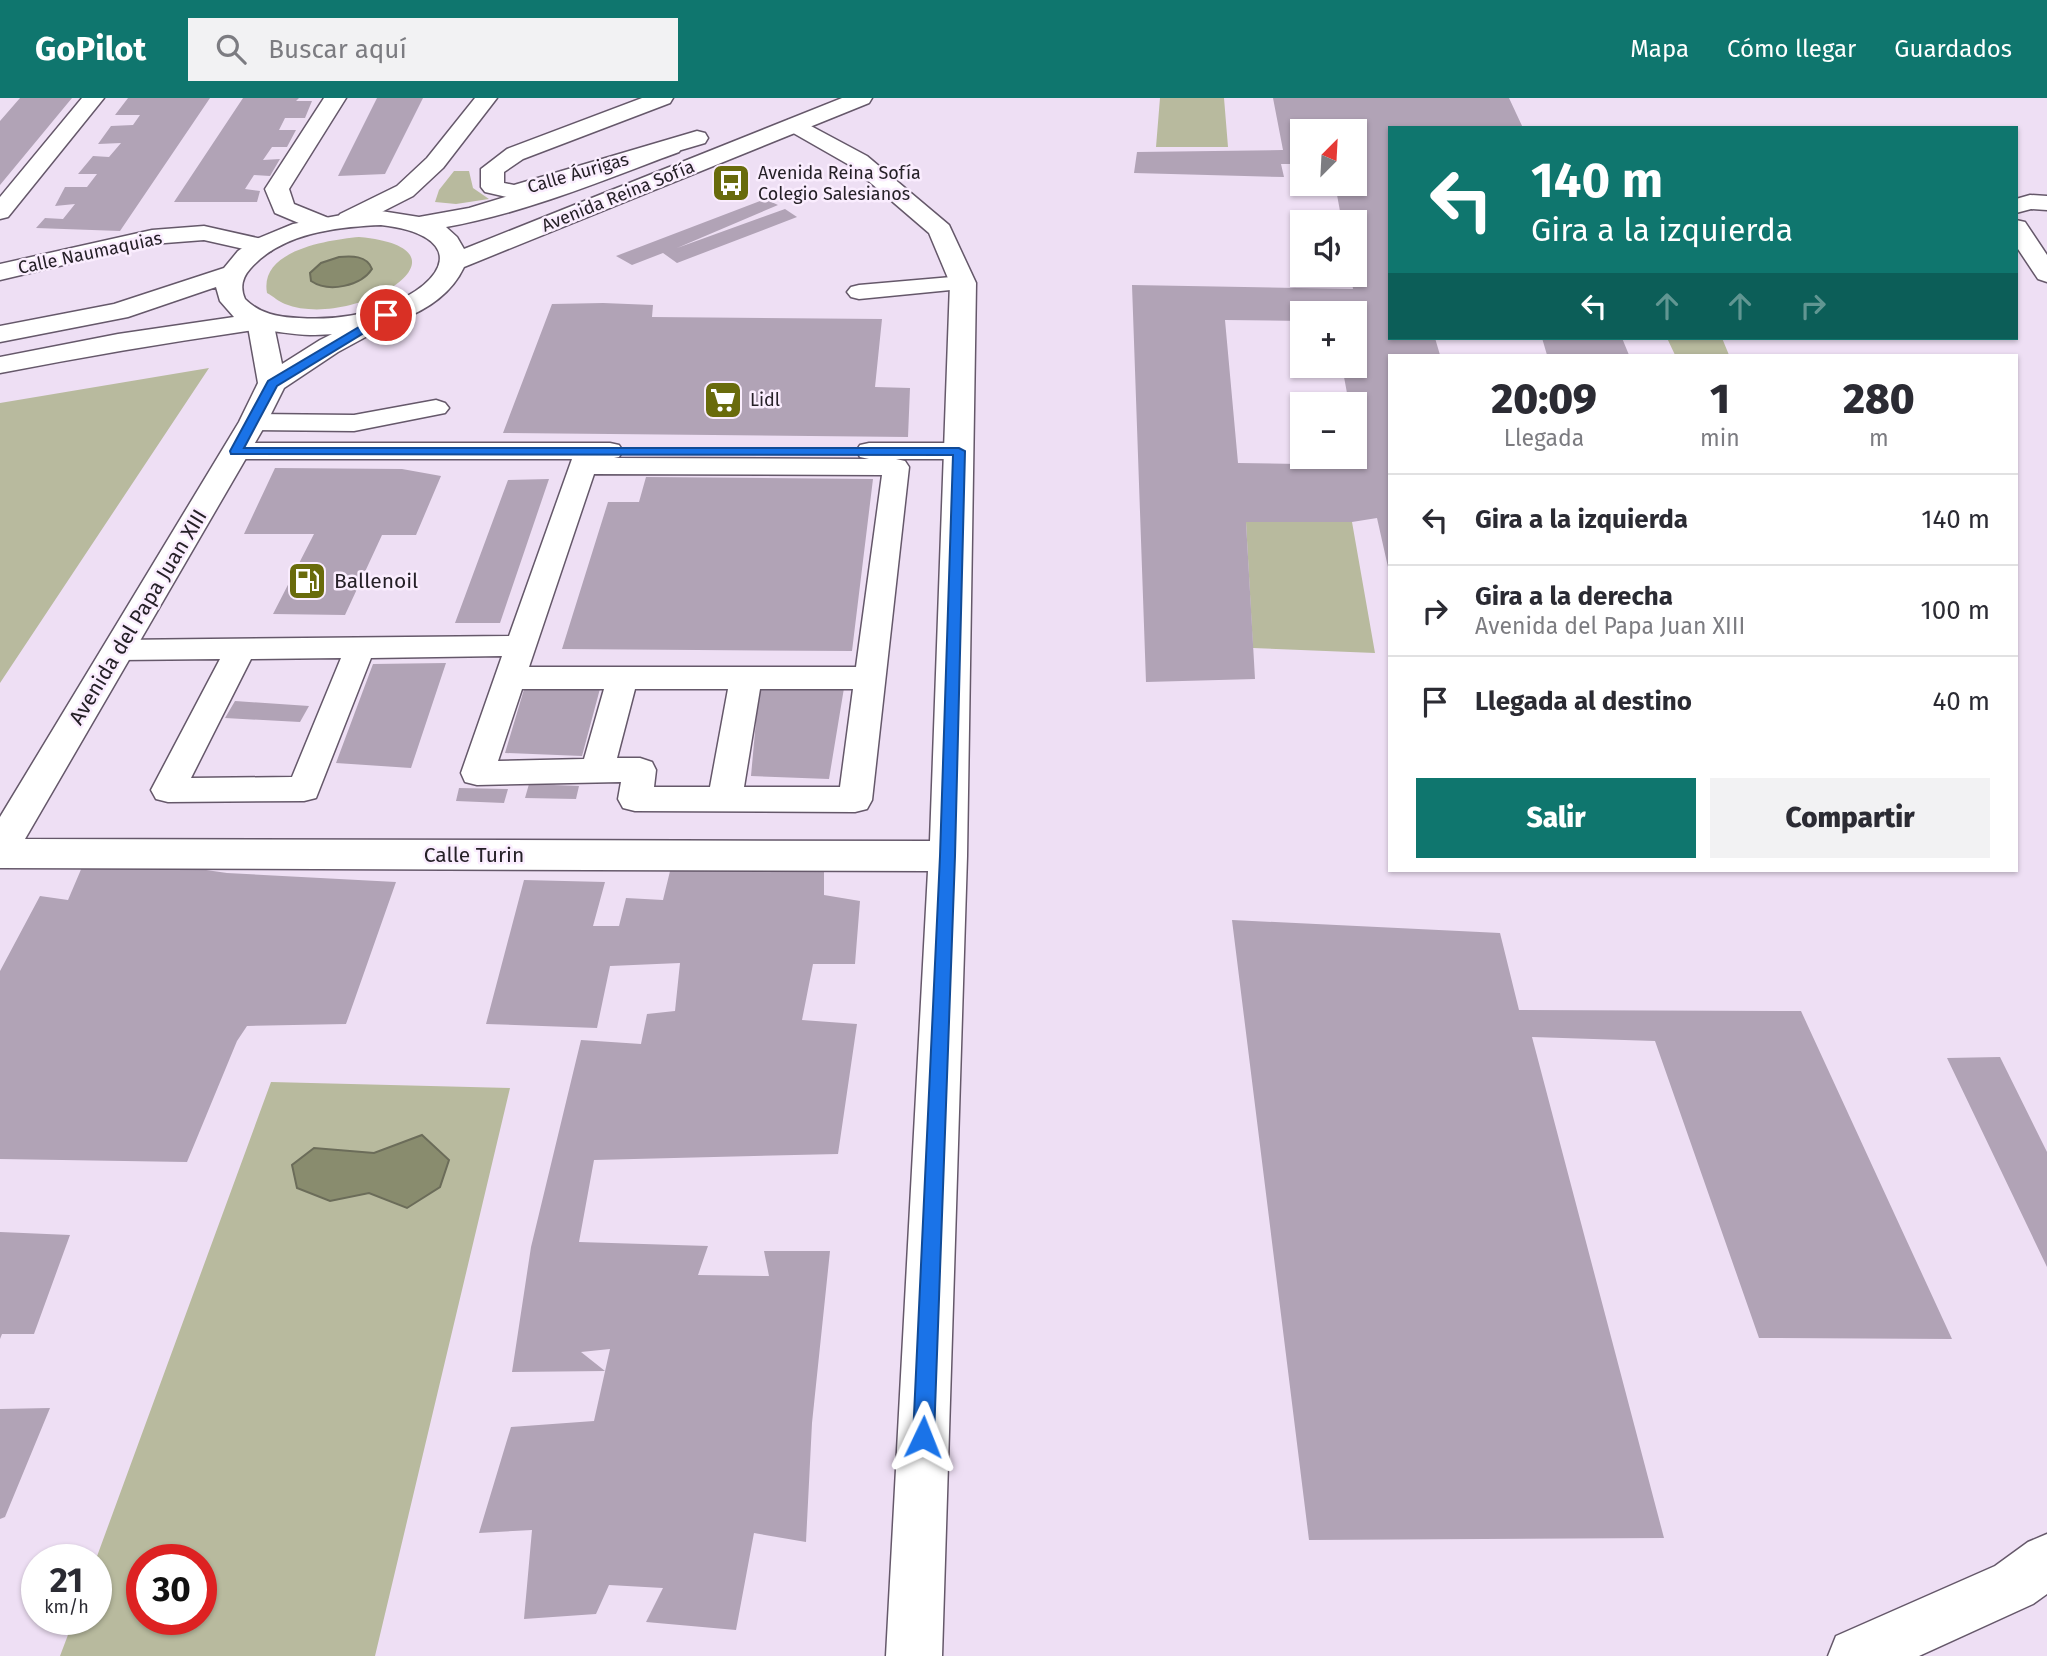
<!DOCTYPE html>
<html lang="es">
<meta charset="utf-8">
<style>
body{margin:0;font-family:"Fira Sans",sans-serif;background:#f2f2f3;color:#2b2b33;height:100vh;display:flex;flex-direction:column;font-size:26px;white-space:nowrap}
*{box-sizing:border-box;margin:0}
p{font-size:23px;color:#7c7c81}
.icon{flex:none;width:38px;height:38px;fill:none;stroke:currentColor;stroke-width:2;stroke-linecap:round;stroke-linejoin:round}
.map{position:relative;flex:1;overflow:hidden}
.drawer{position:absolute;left:1388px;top:256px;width:630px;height:518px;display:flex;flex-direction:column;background:#fff;border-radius:0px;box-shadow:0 2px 5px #0004}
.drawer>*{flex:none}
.hud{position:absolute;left:1388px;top:28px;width:630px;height:214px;border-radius:0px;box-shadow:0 2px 5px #0004;background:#0f766e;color:#fff;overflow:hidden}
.needle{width:46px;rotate:24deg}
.controls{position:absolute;left:1290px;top:21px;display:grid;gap:14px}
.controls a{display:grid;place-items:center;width:77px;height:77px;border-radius:0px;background:#fff;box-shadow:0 2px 5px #0004;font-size:35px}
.speed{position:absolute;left:21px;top:1446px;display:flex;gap:14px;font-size:35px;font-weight:700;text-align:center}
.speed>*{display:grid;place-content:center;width:91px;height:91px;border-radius:50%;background:#fff;box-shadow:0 2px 5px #0004;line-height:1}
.speed small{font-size:18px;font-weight:400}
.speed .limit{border:10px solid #d22;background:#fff;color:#111}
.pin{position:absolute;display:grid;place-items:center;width:60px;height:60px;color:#fff;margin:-30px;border:4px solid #fff;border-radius:50%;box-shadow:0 2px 7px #0007}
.me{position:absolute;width:77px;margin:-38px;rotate:2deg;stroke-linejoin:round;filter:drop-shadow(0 0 5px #0008)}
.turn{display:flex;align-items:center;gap:24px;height:147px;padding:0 28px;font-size:32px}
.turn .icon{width:91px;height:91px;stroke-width:2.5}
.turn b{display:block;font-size:49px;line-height:60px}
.lanes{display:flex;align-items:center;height:66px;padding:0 28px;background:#0003;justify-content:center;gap:35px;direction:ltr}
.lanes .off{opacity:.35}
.eta{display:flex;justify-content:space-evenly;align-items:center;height:119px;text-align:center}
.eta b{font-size:42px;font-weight:800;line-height:49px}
.action{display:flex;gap:14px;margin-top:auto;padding:14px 28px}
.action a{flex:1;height:80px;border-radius:0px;background:#0f766e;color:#fff;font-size:28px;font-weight:800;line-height:80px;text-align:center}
.action a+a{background:#f2f2f3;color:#2b2b33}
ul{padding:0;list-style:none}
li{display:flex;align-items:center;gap:21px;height:91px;padding:0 28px;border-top:2px solid #e1e1e2}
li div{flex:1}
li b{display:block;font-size:26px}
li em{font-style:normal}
header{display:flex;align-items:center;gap:42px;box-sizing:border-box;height:98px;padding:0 35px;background:#0f766e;color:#fff}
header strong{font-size:33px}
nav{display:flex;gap:38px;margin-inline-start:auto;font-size:24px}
.search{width:490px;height:63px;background:#f2f2f3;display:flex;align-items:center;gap:18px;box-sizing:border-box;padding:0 24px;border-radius:0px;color:#7c7c81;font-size:26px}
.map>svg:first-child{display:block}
.green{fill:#b8ba9e;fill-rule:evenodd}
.water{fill:#898c6e;stroke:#6b6c59;stroke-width:2}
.building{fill:#b1a3b6;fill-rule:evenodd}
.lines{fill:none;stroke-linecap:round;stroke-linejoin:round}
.service-casing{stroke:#65586a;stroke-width:3}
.minor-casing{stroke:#65586a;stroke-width:3}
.trunk-casing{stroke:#65586a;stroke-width:3}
.service{fill:#fff;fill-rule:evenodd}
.minor{fill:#fff;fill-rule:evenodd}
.trunk{fill:#fff;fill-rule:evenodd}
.route{fill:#1a73e8;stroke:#114b97;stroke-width:2}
.labels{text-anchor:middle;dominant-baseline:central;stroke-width:5;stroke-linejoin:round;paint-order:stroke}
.far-street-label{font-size:18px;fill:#252027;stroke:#faedfe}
.far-poi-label{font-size:18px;fill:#252027;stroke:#faedfe;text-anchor:start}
.poi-label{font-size:21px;fill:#252027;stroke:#faedfe;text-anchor:start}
.street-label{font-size:21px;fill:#252027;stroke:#faedfe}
</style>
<header>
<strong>GoPilot</strong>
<div class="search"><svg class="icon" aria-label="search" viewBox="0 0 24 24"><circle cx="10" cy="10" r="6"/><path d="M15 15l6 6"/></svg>Buscar aquí</div>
<nav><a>Mapa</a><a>Cómo llegar</a><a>Guardados</a></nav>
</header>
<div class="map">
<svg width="2047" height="1558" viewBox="0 0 2047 1558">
<rect width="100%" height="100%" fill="#eedff4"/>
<path class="green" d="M1160 0H1224L1228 49H1156Z
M454 73H469L473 90 489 101 456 106 435 104 439 92Z
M359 139C486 151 354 233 285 206 279 204 273 198 267 195 259 152 328 142 359 139Z
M1667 240H1722L1729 257H1675Z
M209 270 0 585V305Z
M1246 424H1352L1375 555 1253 550Z
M271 984 510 990 375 1558H60L74 1521H96V1461ZM142 1461H201V1521H142Z"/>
<path class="water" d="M339 159C351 158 367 157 372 171 361 188 329 195 311 183L310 175 321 165Z
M422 1037 449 1062 440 1089 407 1110 369 1095 330 1103 297 1090 292 1067 314 1050 374 1055Z"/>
<path class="building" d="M20 0H72L0 87V23Z
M128 0H210L120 133 36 130 45 120 63 121 75 106 55 108 65 89H87L97 76H78L93 58 109 59 121 45 98 46 111 28 133 27 140 17H115Z
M243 0H299L296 3H312L305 20H285L279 32H296L287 49H272L263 62 280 61 270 78 254 77 245 91 260 93 257 104H174Z
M377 0H423L385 76 338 78Z
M1273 0H1509L1523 30H1390V240H1435L1440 257H1390V478L1377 420 1352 424H1246L1255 581 1146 584 1132 187 1353 191 1351 177H1354V124H1342L1335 86H1354V33H1302V66H1281L1284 79 1134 75 1137 54 1283 52ZM1302 215H1354V268H1342L1349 306H1354V336L1360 367 1238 365 1225 222 1302 223Z
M765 101 778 107 677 150 785 111 797 119 677 165 663 155 632 167 616 158Z
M603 205 653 207 652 219 882 221 875 289 910 290 908 339 503 335 552 206Z
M1542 240H1622L1629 257H1547Z
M275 370 402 371 441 378 416 437H382L345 517 273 516 314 436H244Z
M646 379 873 381 852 553 562 551 608 404H639Z
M549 381 500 525H455L508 382Z
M446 565 411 670 336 665 373 566Z
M601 587 582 658 505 655 525 588Z
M759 590H844L829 681 751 678Z
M235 603 309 608 300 624 225 620Z
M529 686 579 688 576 701 525 700Z
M459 690 508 691 504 705 456 703Z
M88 755 227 775 396 784 346 926 247 928 237 943 187 1064 0 1061V873L40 798 68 802Z
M824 767V797L860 803 855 866H813L802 922 857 926 838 1056 594 1062 579 1144 708 1148 698 1177 769 1178 764 1153H830L812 1325 806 1444 754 1435 736 1532 646 1524 663 1490 609 1487 596 1516 524 1521 532 1432 479 1435 511 1329 594 1323 610 1251 581 1254 605 1273 512 1274 531 1149 581 942 641 946 647 916 675 913 680 865 610 868 597 930 486 926 524 782 605 784 593 828H619L626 800 663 802 671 769Z
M1232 822 1500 835 1519 912 1801 913 1952 1241 1759 1240 1655 943 1532 939 1664 1440 1309 1442Z
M2000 959 2047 1054V1169L1947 960Z
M0 1134 70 1137 34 1236H2L0 1241Z
M50 1310 5 1419 0 1421V1311Z"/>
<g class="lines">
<defs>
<path id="service" d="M963 178 971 180 975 185 971 190 859 201 851 199 847 194 851 189 859 187Z
M436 302 445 305 449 310 445 315 354 333 253 332 244 330 240 324 244 318 253 316 354 317Z
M236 345H610L619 347 623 353 619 359 614 360 869 361 860 359 856 353 860 347 869 345H959L968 347 972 353 968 359 959 361H896L905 363 909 369 872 702 867 711 855 714 635 713 623 710 618 701 621 684 477 687 465 684 461 675 502 558 371 560 316 700 304 703 168 704 156 701 151 692 220 561 118 562 107 559 103 552 107 545 118 542 509 538 572 361H236L227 359 223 353 227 347ZM594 376 882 377 856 569H529ZM341 560 292 679 191 680 251 561ZM522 591H604L584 661 498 663ZM635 591H728L710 689H654L656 672 652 664 640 660H617ZM760 591H853L840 689H744Z"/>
<path id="minor" d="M82 0H104L8 119 0 121V99Z
M324 0H346L289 91 294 106 331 121 334 126 331 131 322 133 313 131 275 115 265 91Z
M475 0H497L443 70 413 98 358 126 349 128 340 126 337 121 340 116 397 88 427 60Z
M642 0H673L670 5 523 61 504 74V85L514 87 697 33 705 35 708 40 705 45 515 101 485 94 481 89V71L507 51Z
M796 20 867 58 949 127 976 185 967 758 942 1558H886L928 773 0 770V719L239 324 258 285 247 223 251 217 260 215 269 217 273 223 282 266 320 242 386 209 395 211 399 217 395 223 338 254 284 290 267 324 25 741 930 743 950 185 929 135 851 68 788 32 785 27 788 22Z
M2030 97 2047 98V112L2031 111 2016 115V101Z
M2016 122 2025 124 2047 157V184L2038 181 2016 148Z
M204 128 271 143 274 148 271 153 262 155 204 142 152 146 0 182V166L152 132Z
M2047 1436V1496L2033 1506 1919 1558H1828L1836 1538 1995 1468 2028 1444Z"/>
<path id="trunk" d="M842 0H872L869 5 464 169C439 222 363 237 310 237 289 237 268 230 247 233 164 245 82 259 0 275V259L118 236 234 219 220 203 216 189 128 219 0 244V228L114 206 224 170 238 153 254 142 293 126 363 113H381L419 119 469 110 551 85 663 44H679L682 49 679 54C603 82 526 115 446 129L457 139 464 151ZM381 127C467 137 451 184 383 209 356 219 327 222 299 220 278 219 260 216 245 201 240 190 242 180 250 171 281 135 336 129 381 127Z"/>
</defs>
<use href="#service" class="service-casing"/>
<use href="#minor" class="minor-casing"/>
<use href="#trunk" class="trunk-casing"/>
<use href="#service" class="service"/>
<use href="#minor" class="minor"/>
<use href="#trunk" class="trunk"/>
</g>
<path class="route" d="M386 213 391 217 390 219 277 288 244 350H959L965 353 955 758 934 1339 931 1346 923 1349 916 1346 913 1339 940 758 953 357 231 356 230 353 268 283Z"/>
<defs>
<symbol id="bus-square" viewBox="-11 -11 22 22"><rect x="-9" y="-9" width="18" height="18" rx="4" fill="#696b0c" stroke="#faedfe"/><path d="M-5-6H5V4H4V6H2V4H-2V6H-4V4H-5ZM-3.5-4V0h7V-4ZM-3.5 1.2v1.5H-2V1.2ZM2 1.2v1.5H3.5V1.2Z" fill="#fff"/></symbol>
<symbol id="supermarket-square" viewBox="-11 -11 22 22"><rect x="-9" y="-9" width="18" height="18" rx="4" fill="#696b0c" stroke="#faedfe"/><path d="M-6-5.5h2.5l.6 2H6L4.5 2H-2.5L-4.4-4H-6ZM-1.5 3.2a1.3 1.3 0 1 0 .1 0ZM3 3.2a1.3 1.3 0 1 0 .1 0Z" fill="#fff"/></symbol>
<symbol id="fuel-square" viewBox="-11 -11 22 22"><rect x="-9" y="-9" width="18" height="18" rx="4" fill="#696b0c" stroke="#faedfe"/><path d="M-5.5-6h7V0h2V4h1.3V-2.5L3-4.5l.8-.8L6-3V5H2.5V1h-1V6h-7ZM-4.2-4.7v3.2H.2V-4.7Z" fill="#fff"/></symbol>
</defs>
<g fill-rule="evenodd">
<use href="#bus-square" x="709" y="63" width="44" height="44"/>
<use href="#supermarket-square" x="701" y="280" width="44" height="44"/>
<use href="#fuel-square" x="285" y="461" width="44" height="44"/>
</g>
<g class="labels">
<g class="far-street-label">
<text transform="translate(578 75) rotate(-16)">Calle Áurigas</text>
<text transform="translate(618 98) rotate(-22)">Avenida Reina Sofía</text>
<text transform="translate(90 155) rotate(-12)">Calle Naumaquias</text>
</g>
<g class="far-poi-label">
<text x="758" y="75">Avenida Reina Sofía<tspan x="758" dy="21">Colegio Salesianos</tspan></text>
<text x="750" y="302">Lidl</text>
</g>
<g class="poi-label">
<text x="334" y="483">Ballenoil</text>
</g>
<g class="street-label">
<text transform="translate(138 519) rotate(-59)">Avenida del Papa Juan XIII</text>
<text x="474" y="757">Calle Turin</text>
</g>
</g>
</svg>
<div class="controls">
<a><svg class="needle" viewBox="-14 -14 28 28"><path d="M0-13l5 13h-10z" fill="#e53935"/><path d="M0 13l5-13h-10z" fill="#7c7c81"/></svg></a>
<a><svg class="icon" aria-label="sound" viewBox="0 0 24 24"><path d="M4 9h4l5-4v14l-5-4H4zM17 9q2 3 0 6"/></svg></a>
<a>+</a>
<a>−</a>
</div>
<div class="speed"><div>21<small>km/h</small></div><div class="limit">30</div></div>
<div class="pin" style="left:386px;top:217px;background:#d93025"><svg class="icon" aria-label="arrive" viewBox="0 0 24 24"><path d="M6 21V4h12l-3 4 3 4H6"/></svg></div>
<svg class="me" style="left:923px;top:1339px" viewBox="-20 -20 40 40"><path d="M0-17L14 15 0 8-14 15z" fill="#1a73e8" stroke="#fff" stroke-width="4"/></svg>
<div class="hud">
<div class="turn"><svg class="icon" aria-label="left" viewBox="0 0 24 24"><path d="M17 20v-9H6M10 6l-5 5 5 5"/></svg><div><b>140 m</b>Gira a la izquierda</div></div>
<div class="lanes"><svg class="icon" aria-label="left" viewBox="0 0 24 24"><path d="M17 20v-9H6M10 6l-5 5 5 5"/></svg><svg class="icon off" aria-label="ahead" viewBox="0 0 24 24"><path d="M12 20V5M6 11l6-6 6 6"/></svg><svg class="icon off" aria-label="ahead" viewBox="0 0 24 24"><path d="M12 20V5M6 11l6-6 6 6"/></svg><svg class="icon off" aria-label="right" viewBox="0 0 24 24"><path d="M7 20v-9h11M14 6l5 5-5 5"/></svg></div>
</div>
<section class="drawer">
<div class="eta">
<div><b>20:09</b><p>Llegada</p></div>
<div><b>1</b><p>min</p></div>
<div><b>280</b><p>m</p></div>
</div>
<ul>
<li><svg class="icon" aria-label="left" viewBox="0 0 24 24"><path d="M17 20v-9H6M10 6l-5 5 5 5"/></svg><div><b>Gira a la izquierda</b></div><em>140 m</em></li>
<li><svg class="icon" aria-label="right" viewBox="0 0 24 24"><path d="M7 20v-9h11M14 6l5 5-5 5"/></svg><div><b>Gira a la derecha</b><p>Avenida del Papa Juan XIII</p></div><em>100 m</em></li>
<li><svg class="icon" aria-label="arrive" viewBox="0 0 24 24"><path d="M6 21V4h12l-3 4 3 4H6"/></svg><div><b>Llegada al destino</b></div><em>40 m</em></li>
</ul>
<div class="action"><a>Salir</a><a>Compartir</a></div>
</section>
</div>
